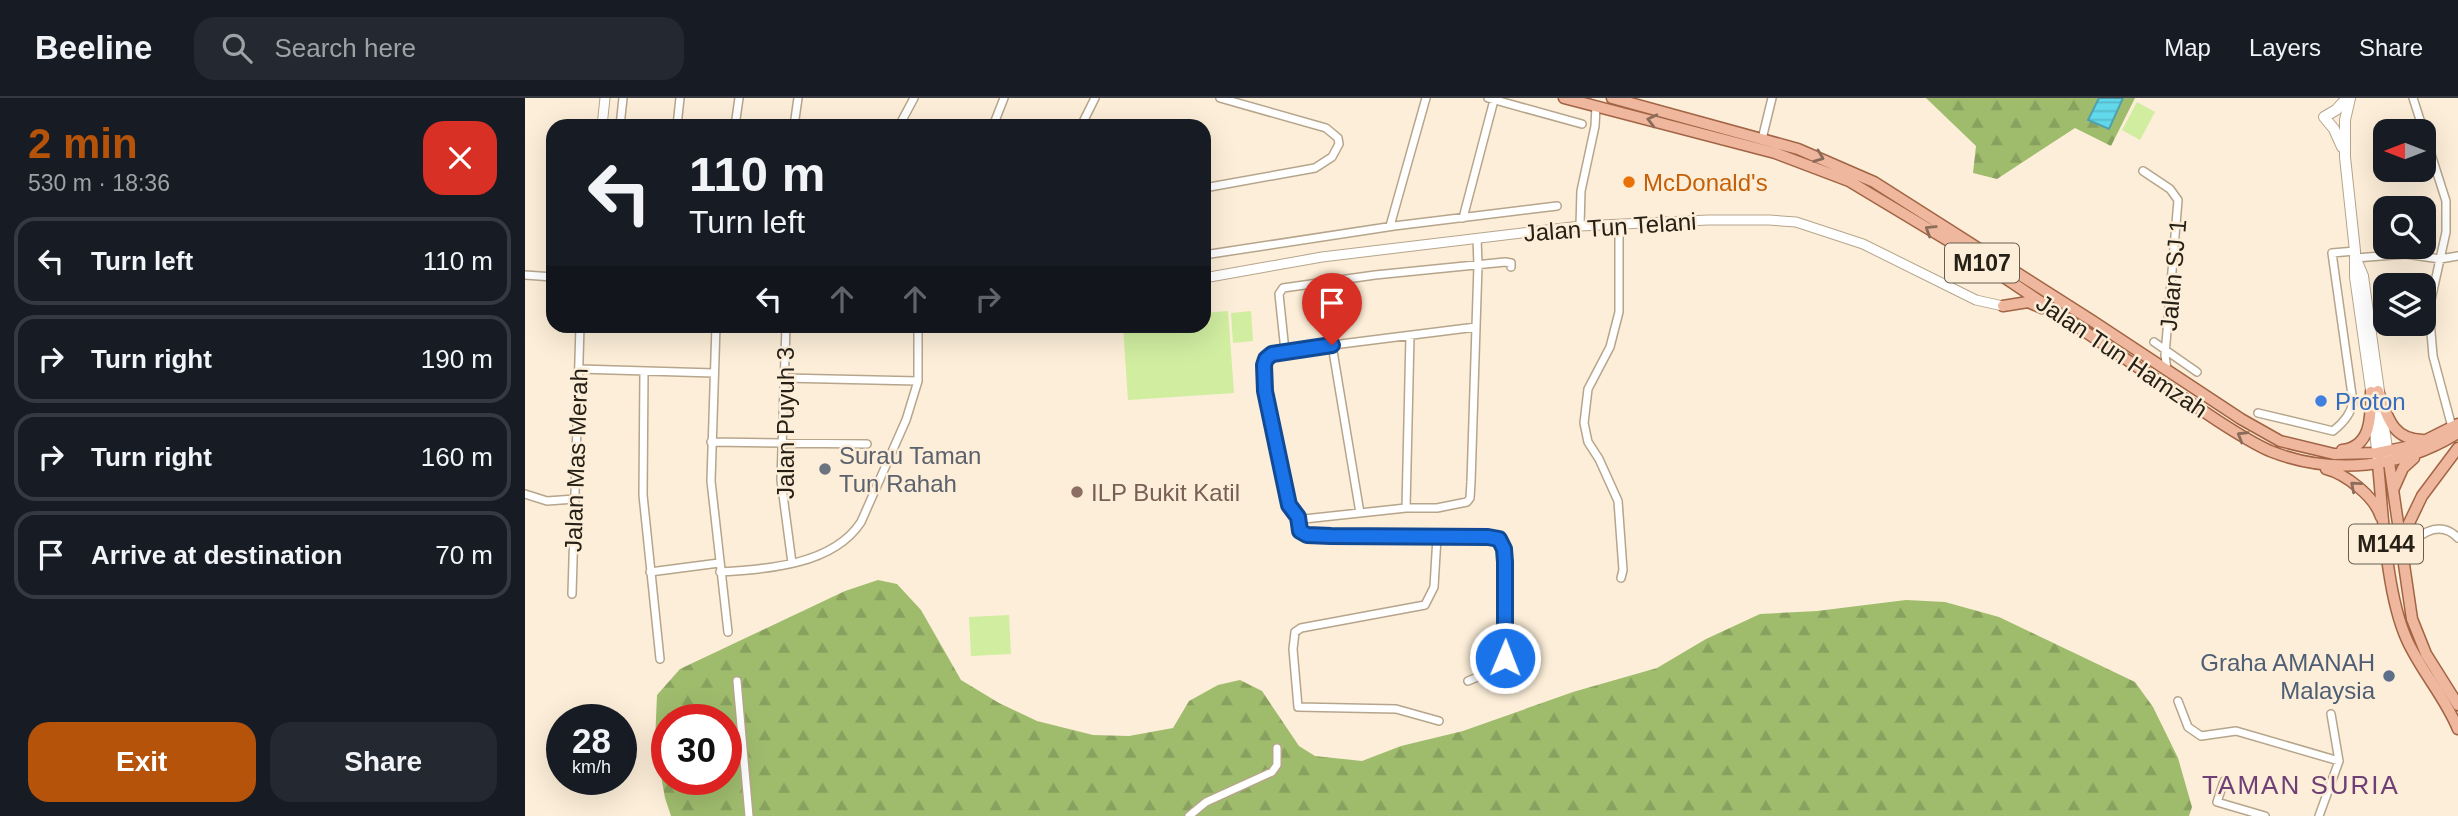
<!DOCTYPE html>
<meta charset="utf-8">
<style>
body{margin:0;font-family:Arial,sans-serif;background:#242831;color:#f1f3f6;height:100vh;display:flex;flex-direction:column;font-size:26px;white-space:nowrap}
*{box-sizing:border-box;margin:0}
p{font-size:23px;color:#9ea1a6}
.icon{flex:none;width:38px;height:38px;fill:none;stroke:currentColor;stroke-width:2;stroke-linecap:round;stroke-linejoin:round}
.map{position:relative;flex:1;overflow:hidden}
.sheet{display:flex;flex-direction:column;background:#171b24;width:525px}
.sheet>*{flex:none}
.banner{position:absolute;left:21px;top:21px;width:665px;height:214px;border-radius:21px;box-shadow:0 7px 28px #0002;background:#171b24;color:#f1f3f6;overflow:hidden}
.needle{width:46px;rotate:270deg}
.fabs{position:absolute;left:1848px;top:21px;display:grid;gap:14px}
.fabs a{display:grid;place-items:center;width:63px;height:63px;border-radius:14px;background:#171b24;box-shadow:0 7px 28px #0002;font-size:35px}
.speed{position:absolute;left:21px;top:606px;display:flex;gap:14px;font-size:35px;font-weight:700;text-align:center}
.speed>*{display:grid;place-content:center;width:91px;height:91px;border-radius:50%;background:#171b24;box-shadow:0 7px 28px #0002;line-height:1}
.speed small{font-size:18px;font-weight:400}
.speed .limit{border:10px solid #d22;background:#fff;color:#111}
.pin{position:absolute;display:grid;place-items:center;width:60px;height:60px;color:#fff;margin:-72px -30px;border-radius:50% 50% 50% 0;rotate:-45deg;box-shadow:0 0 7px #0007}
.pin .icon{rotate:45deg}
.me{position:absolute;width:77px;margin:-38px;rotate:1deg;stroke-linejoin:round;filter:drop-shadow(0 0 5px #0008)}
.turn{display:flex;align-items:center;gap:24px;height:147px;padding:0 28px;font-size:32px}
.turn .icon{width:91px;height:91px;stroke-width:2.5}
.turn b{display:block;font-size:49px;line-height:60px}
.lanes{display:flex;align-items:center;height:66px;padding:0 28px;background:#0003;justify-content:center;gap:35px;direction:ltr}
.lanes .off{opacity:.35}
.round{display:grid;place-items:center;flex:none;width:74px;height:74px;border-radius:21px;background:#242831}
.head{display:flex;align-items:center;justify-content:space-between;height:119px;padding:0 28px}
h1{font-size:42px;font-weight:600;line-height:52px;color:#b45309}
.button{display:flex;gap:14px;margin-top:auto;padding:14px 28px}
.button a{flex:1;height:80px;border-radius:21px;background:#b45309;color:#fff;font-size:28px;font-weight:600;line-height:80px;text-align:center}
.button a+a{background:#242831;color:#f1f3f6}
ul{padding:0;list-style:none}
li{display:flex;align-items:center;gap:21px;height:88px;margin:0 14px 10px;padding:0 14px;border:4px solid #363941;border-radius:21px}
li div{flex:1}
li b{display:block;font-size:26px}
li em{font-style:normal}
header{display:flex;align-items:center;gap:42px;box-sizing:border-box;height:98px;padding:0 35px;background:#171b24;border-bottom:2px solid #363941}
header strong{font-size:33px}
nav{display:flex;gap:38px;margin-inline-start:auto;font-size:24px}
.search{width:490px;height:63px;background:#242831;display:flex;align-items:center;gap:18px;box-sizing:border-box;padding:0 24px;border-radius:21px;color:#9ea1a6;font-size:26px}
main{display:flex;flex:1;min-height:0}
.map>svg:first-child{display:block}
.green{fill:#d0eda0}
.forest{fill:url(#forest-firs);fill-rule:evenodd}
.water{fill:url(#water-rules);stroke:#50a1ab;stroke-width:2}
.lines{fill:none;stroke-linecap:round;stroke-linejoin:round}
.minor-casing{stroke:#b6a58b;stroke-width:10}
.tertiary-casing{stroke:#b6a58b;stroke-width:11}
.secondary-casing{stroke:#b6a58b;stroke-width:12}
.primary-casing{stroke:#a26444;stroke-width:13}
.minor{stroke:#fff;stroke-width:7}
.tertiary{stroke:#fff;stroke-width:9}
.secondary{stroke:#fff;stroke-width:10}
.primary{stroke:#efb89e;stroke-width:10}
.oneway{stroke:#8b6c5a}
.route-casing{stroke:#114b97;stroke-width:18}
.route{stroke:#1a73e8;stroke-width:12}
.food-dot{fill:#e8710a;stroke:#fceed8;stroke-width:2.5}
.shop-dot{fill:#3f7fe0;stroke:#fceed8;stroke-width:2.5}
.worship-dot{fill:#6b7280;stroke:#fceed8;stroke-width:2.5}
.education-dot{fill:#8d6e63;stroke:#fceed8;stroke-width:2.5}
.service-dot{fill:#5c6f8a;stroke:#fceed8;stroke-width:2.5}
.labels{text-anchor:middle;dominant-baseline:central;stroke-width:5;stroke-linejoin:round;paint-order:stroke}
.shield{fill:#fceed8;stroke:#675e50;stroke-width:2}
.shield-label{font-size:23px;font-weight:bold;fill:#272016}
.food-label{font-size:24px;fill:#c56008;stroke:#fceed8;text-anchor:start}
.street-label{font-size:24px;fill:#272016;stroke:#fceed8}
.shop-label{font-size:24px;fill:#366cbe;stroke:#fceed8;text-anchor:start}
.worship-label{font-size:24px;fill:#5b616d;stroke:#fceed8;text-anchor:start}
.education-label{font-size:24px;fill:#785e54;stroke:#fceed8;text-anchor:start}
.service-label{font-size:24px;fill:#4e5e75;stroke:#fceed8;text-anchor:end}
.neighbourhood-label{font-size:26px;letter-spacing:2px;fill:#6e4076;stroke:#fceed8}
</style>
<header>
<strong>Beeline</strong>
<div class="search"><svg class="icon" aria-label="search" viewBox="0 0 24 24"><circle cx="10" cy="10" r="6"/><path d="M15 15l6 6"/></svg>Search here</div>
<nav><a>Map</a><a>Layers</a><a>Share</a></nav>
</header>
<main>
<section class="sheet">
<div class="head"><div><h1>2 min</h1><p>530 m · 18:36</p></div><a class="round" style="background:#d93025;color:#fff"><svg class="icon" aria-label="close" viewBox="0 0 24 24"><path d="M6 6l12 12M18 6L6 18"/></svg></a></div>
<ul>
<li><svg class="icon" aria-label="left" viewBox="0 0 24 24"><path d="M17 20v-9H6M10 6l-5 5 5 5"/></svg><div><b>Turn left</b></div><em>110 m</em></li>
<li><svg class="icon" aria-label="right" viewBox="0 0 24 24"><path d="M7 20v-9h11M14 6l5 5-5 5"/></svg><div><b>Turn right</b></div><em>190 m</em></li>
<li><svg class="icon" aria-label="right" viewBox="0 0 24 24"><path d="M7 20v-9h11M14 6l5 5-5 5"/></svg><div><b>Turn right</b></div><em>160 m</em></li>
<li><svg class="icon" aria-label="arrive" viewBox="0 0 24 24"><path d="M6 21V4h12l-3 4 3 4H6"/></svg><div><b>Arrive at destination</b></div><em>70 m</em></li>
</ul>
<div class="button"><a>Exit</a><a>Share</a></div>
</section>
<div class="map">
<svg width="1933" height="718" viewBox="0 0 1933 718">
<defs>
<pattern id="forest-firs" width="22" height="20" patternUnits="userSpaceOnUse" patternTransform="scale(1.75)"><rect width="22" height="20" fill="#9fbc6d"/><path d="M5 1l3.5 6h-7zM16 11l3.5 6h-7z" fill="#89a15e"/></pattern>
<pattern id="water-rules" width="6" height="5" patternUnits="userSpaceOnUse" patternTransform="scale(1.75)"><rect width="6" height="5" fill="#62d8eb"/><path d="M0 2.5h6" fill="none" stroke="#55b9c9"/></pattern>
</defs>
<rect width="100%" height="100%" fill="#fceed8"/>
<path class="green" d="M1612 4 1630 14 1615 42 1597 32Z
M703 213 709 295 603 302 598 228H679V215Z
M726 213 728 243 708 245 706 215Z
M484 517 486 556 446 558 444 519Z"/>
<path class="forest" d="M1401 0H1610L1586 48 1550 30 1472 81 1448 75 1451 48Z
M353 482 372 486 396 512 436 582 474 605 512 623 568 637 604 638 648 630 664 603 693 587 715 582 737 593 774 648 790 658 837 663 876 648 938 633 1048 594 1132 570 1181 541 1235 516 1292 513 1381 502 1420 504 1474 519 1610 584 1628 609 1653 660 1667 709 1664 718H146L140 700 130 644 132 597 155 571 320 493ZM142 621H201V681H142Z"/>
<path class="water" d="M1574 0H1598L1584 31 1563 22Z"/>
<g class="lines">
<defs>
<path id="minor" d="M963 0 1057 26
M1888 0 1921 103V134L1904 211 1908 258 1927 329
M95 28 98 0
M152 28 155 0
M210 28 214 0
M269 28 273 0
M374 28 389 0
M468 28 479 0
M556 28 570 0
M1237 41 1247 0
M1618 73 1645 91 1653 102 1640 257 1642 272
M679 90 790 70 807 59 814 46 813 40 801 30 695 0
M938 120 969 2
M1094 126V214L1085 249 1063 291 1059 325 1063 344 1074 361 1093 403 1098 472 1096 480
M865 128 901 0
M1055 128 1056 93 1070 28 1071 8
M679 157 869 128 1032 108
M1831 160 1881 156 1915 161 1933 158
M0 177 28 179
M191 228 186 383 203 534
M261 228 256 382 267 465
M951 229 760 253 747 256 741 261 738 279 740 293 764 407 769 416 779 421 881 410H912L942 404 945 400 946 384 953 167 952 140
M1629 244 1672 274
M807 247 835 415
M760 253 754 196 758 190 850 177 980 164 986 165V169
M54 271 189 275
M119 273 118 397 135 561
M259 280 393 283
M1733 315 1808 333C1817 326 1826 316 1828 304L1807 155 1830 153
M186 344 342 346
M0 396 22 403 50 401
M881 410 885 238
M773 419 775 433 782 437 963 439 974 441 979 451 980 464V560L974 570 943 583
M912 439 909 489 900 507 776 530 770 534 768 551 773 609 871 611 914 623
M1876 456C1890 439 1913 419 1933 440
M125 474 194 465
M195 474C243 471 308 467 336 424L381 322 393 283V228
M47 496 55 228
M212 583 224 718
M1653 603 1663 629 1676 638 1711 633 1814 663
M1699 683 1692 704 1740 718
M664 718 681 704 747 674 752 667V650
M1794 718 1814 663 1806 616"/>
<path id="tertiary" d="M77 28 80 0
M679 180 797 159 1055 128 1183 122H1244L1271 124 1338 146 1451 202 1478 208"/>
<path id="secondary" d="M1825 0 1820 22V59L1830 153V179L1847 299
M1817 49 1809 31 1799 19 1811 12 1822 0
M1833 166 1838 178 1863 358
M1848 314 1853 362"/>
<path id="primary" d="M1039 0 1250 55 1324 83 1437 151 1693 323C1710 334 1727 345 1745 353 1808 378 1877 370 1933 335
M1087 0 1273 51 1349 84 1566 222 1716 321 1755 343 1809 356 1852 355 1891 347 1933 326
M1478 208 1503 204 1517 210
M1853 293C1862 318 1867 342 1898 342
M1817 352C1847 349 1846 317 1846 294
M1864 364 1887 521 1901 556 1933 607
M1853 366C1858 417 1861 496 1882 542 1896 573 1920 599 1933 631
M1801 371C1821 376 1850 399 1856 419
M1869 390 1878 370 1889 360
M1874 446 1897 398 1933 350"/>
</defs>
<use href="#minor" class="minor-casing"/>
<use href="#tertiary" class="tertiary-casing"/>
<use href="#secondary" class="secondary-casing"/>
<use href="#primary" class="primary-casing"/>
<use href="#minor" class="minor"/>
<use href="#tertiary" class="tertiary"/>
<use href="#secondary" class="secondary"/>
<use href="#primary" class="primary"/>
</g>
<defs><path id="oneway-chevron" d="M-2-3.5L2.5 0L-2 3.5" fill="none" stroke-width="1.6" stroke-linecap="round" stroke-linejoin="round" transform="scale(1.75)"/></defs>
<g class="oneway">
<use href="#oneway-chevron" transform="translate(1127 22) rotate(-166)"/>
<use href="#oneway-chevron" transform="translate(1294 59) rotate(21)"/>
<use href="#oneway-chevron" transform="translate(1405 132) rotate(-148)"/>
<use href="#oneway-chevron" transform="translate(1717 338) rotate(-149)"/>
<use href="#oneway-chevron" transform="translate(1830 388) rotate(-139)"/>
</g>
<g class="lines">
<defs>
<path id="route" d="M807 247 747 256 741 261 739 267 740 293 764 407 773 419 775 433 782 437 806 438 963 439 974 441 979 451 980 464V560"/>
</defs>
<use href="#route" class="route-casing"/>
<use href="#route" class="route"/>
</g>
<circle class="food-dot" cx="1104" cy="84" r="7"/>
<circle class="shop-dot" cx="1796" cy="303" r="7"/>
<circle class="worship-dot" cx="300" cy="371" r="7"/>
<circle class="education-dot" cx="552" cy="394" r="7"/>
<circle class="service-dot" cx="1864" cy="578" r="7"/>
<g class="labels">
<g class="shield">
<rect x="1420" y="145.5" width="74" height="39" rx="5"/>
<rect x="1824" y="426.5" width="74" height="39" rx="5"/>
</g>
<g class="shield-label">
<text x="1457" y="165">M107</text>
<text x="1861" y="446">M144</text>
</g>
<g class="food-label">
<text x="1118" y="84">McDonald's</text>
</g>
<g class="street-label">
<text transform="translate(1085 129) rotate(-4)">Jalan Tun Telani</text>
<text transform="translate(1648 177) rotate(-85)">Jalan SJ 1</text>
<text transform="translate(1597 258) rotate(34)">Jalan Tun Hamzah</text>
<text transform="translate(260 325) rotate(-90)">Jalan Puyuh 3</text>
<text transform="translate(51 362) rotate(-88)">Jalan Mas Merah</text>
</g>
<g class="shop-label">
<text x="1810" y="303">Proton</text>
</g>
<g class="worship-label">
<text x="314" y="357">Surau Taman<tspan x="314" dy="28">Tun Rahah</tspan></text>
</g>
<g class="education-label">
<text x="566" y="394">ILP Bukit Katil</text>
</g>
<g class="service-label">
<text x="1850" y="564">Graha AMANAH<tspan x="1850" dy="28">Malaysia</tspan></text>
</g>
<g class="neighbourhood-label">
<text x="1776" y="687">TAMAN SURIA</text>
</g>
</g>
</svg>
<div class="fabs">
<a><svg class="needle" viewBox="-14 -14 28 28"><path d="M0-13l5 13h-10z" fill="#e53935"/><path d="M0 13l5-13h-10z" fill="#9ea1a6"/></svg></a>
<a><svg class="icon" aria-label="search" viewBox="0 0 24 24"><circle cx="10" cy="10" r="6"/><path d="M15 15l6 6"/></svg></a>
<a><svg class="icon" aria-label="layers" viewBox="0 0 24 24"><path d="M12 4l9 5-9 5-9-5zM3 14l9 5 9-5"/></svg></a>
</div>
<div class="speed"><div>28<small>km/h</small></div><div class="limit">30</div></div>
<div class="pin" style="left:807px;top:247px;background:#d93025"><svg class="icon" aria-label="arrive" viewBox="0 0 24 24"><path d="M6 21V4h12l-3 4 3 4H6"/></svg></div>
<svg class="me" style="left:980px;top:560px" viewBox="-20 -20 40 40"><circle r="17" fill="#1a73e8" stroke="#fff" stroke-width="3"/><path d="M0-11L8 9 0 5-8 9z" fill="#fff"/></svg>
<div class="banner">
<div class="turn"><svg class="icon" aria-label="left" viewBox="0 0 24 24"><path d="M17 20v-9H6M10 6l-5 5 5 5"/></svg><div><b>110 m</b>Turn left</div></div>
<div class="lanes"><svg class="icon" aria-label="left" viewBox="0 0 24 24"><path d="M17 20v-9H6M10 6l-5 5 5 5"/></svg><svg class="icon off" aria-label="ahead" viewBox="0 0 24 24"><path d="M12 20V5M6 11l6-6 6 6"/></svg><svg class="icon off" aria-label="ahead" viewBox="0 0 24 24"><path d="M12 20V5M6 11l6-6 6 6"/></svg><svg class="icon off" aria-label="right" viewBox="0 0 24 24"><path d="M7 20v-9h11M14 6l5 5-5 5"/></svg></div>
</div>
</div>
</main>
